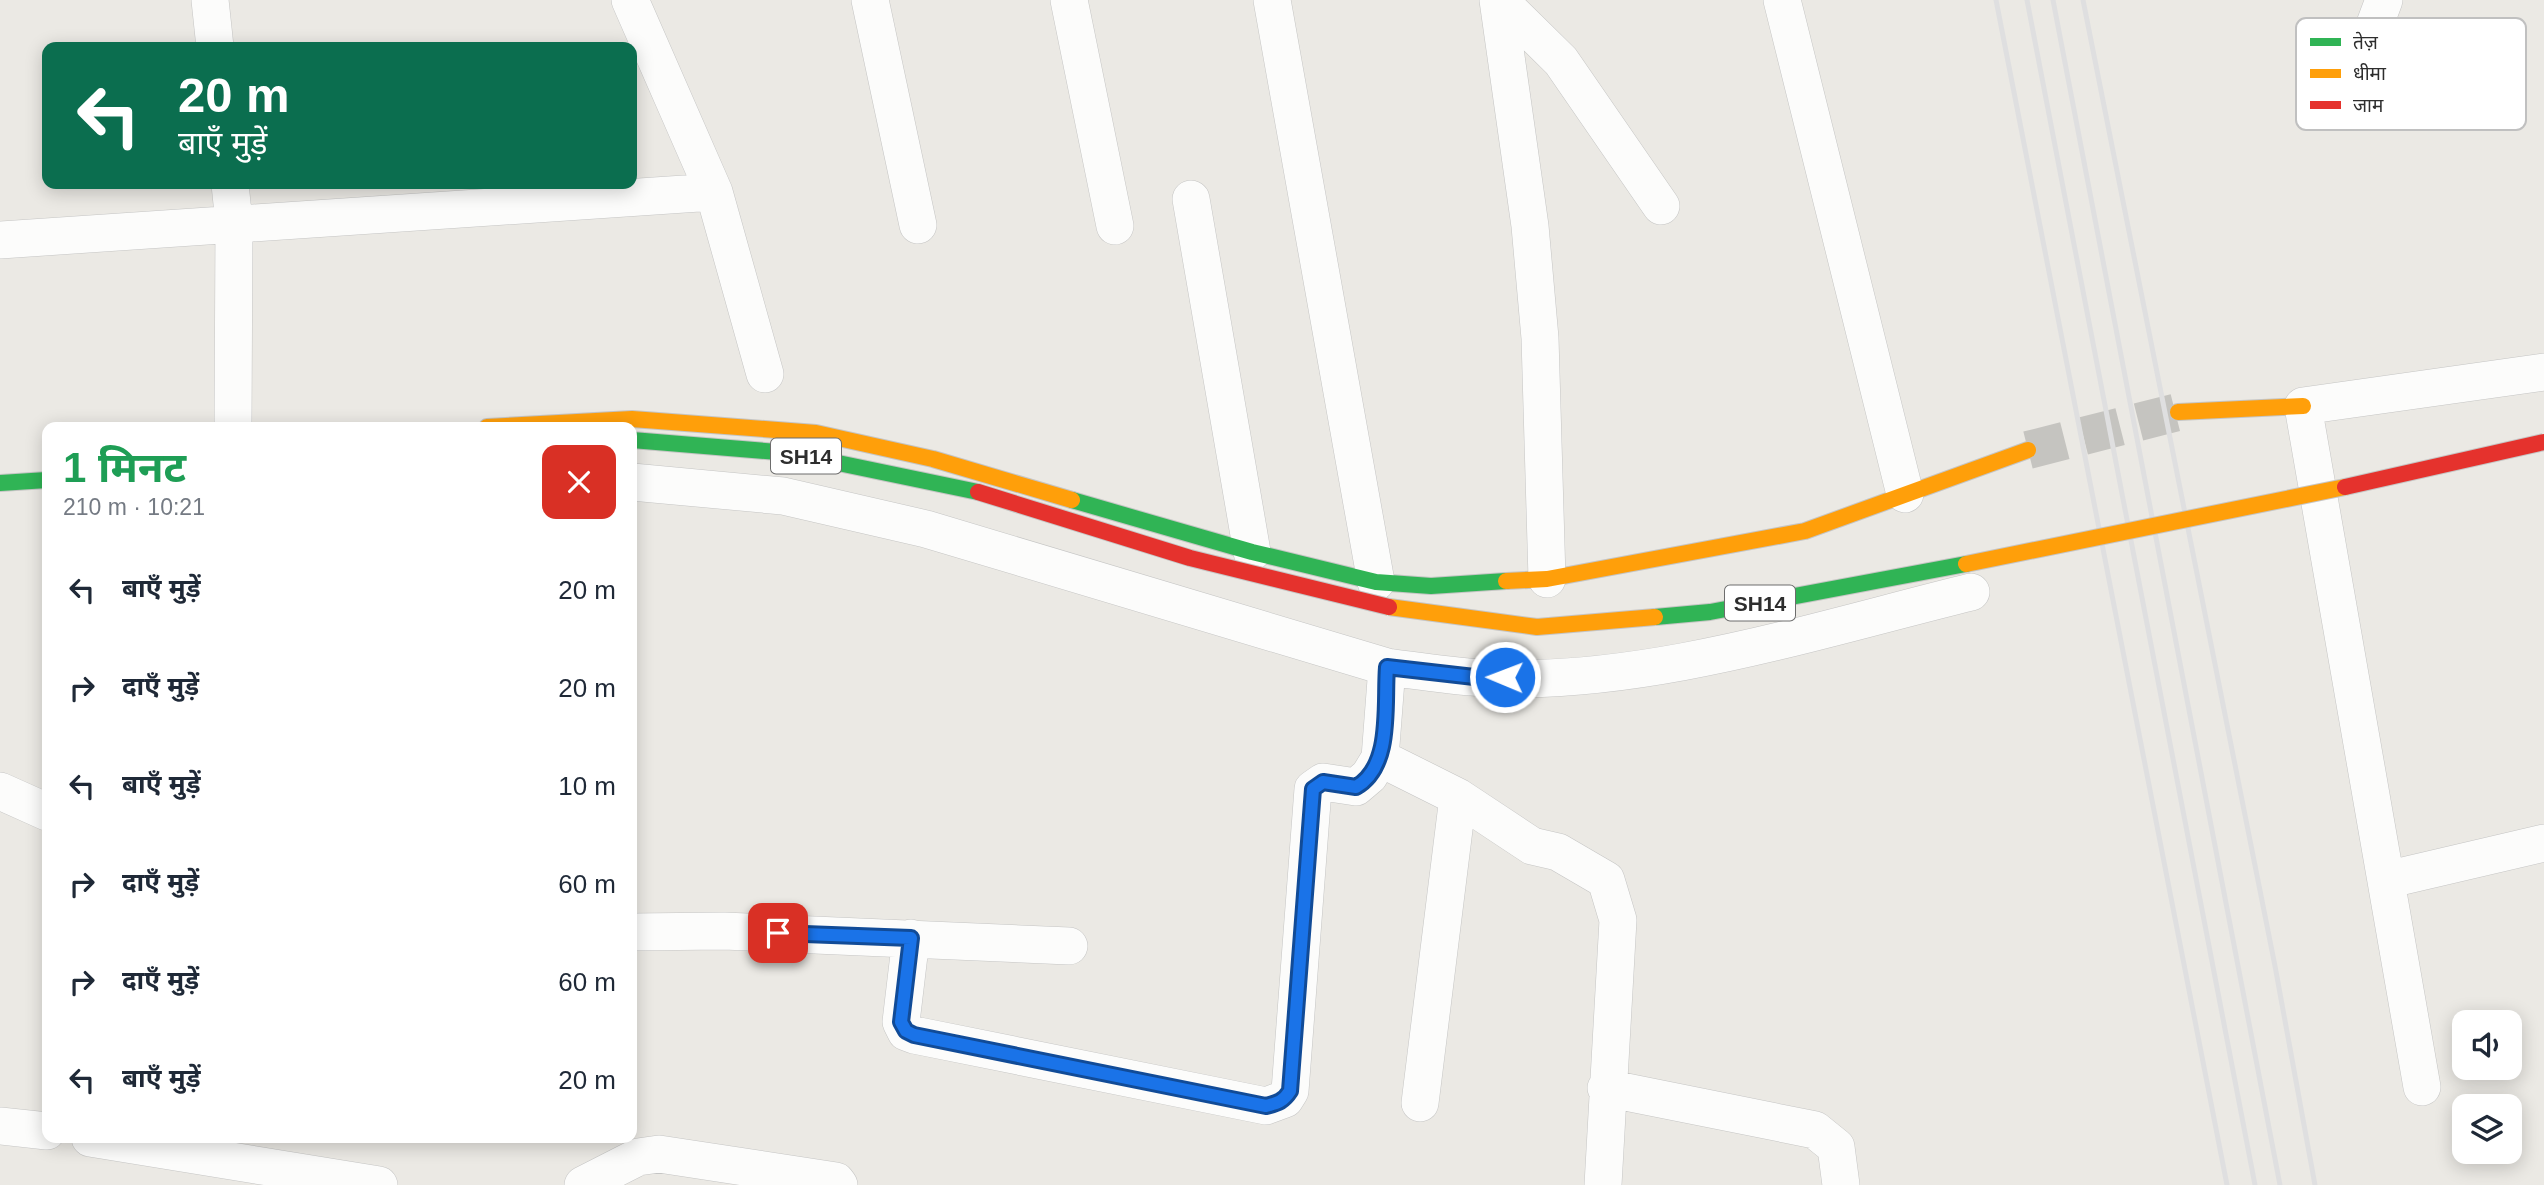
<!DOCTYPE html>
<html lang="hi">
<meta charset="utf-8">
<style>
body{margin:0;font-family:Helvetica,"Noto Sans Devanagari",sans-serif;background:#f6f6f7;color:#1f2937;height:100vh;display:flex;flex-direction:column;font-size:26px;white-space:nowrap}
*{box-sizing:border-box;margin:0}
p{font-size:23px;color:#747a83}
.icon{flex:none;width:38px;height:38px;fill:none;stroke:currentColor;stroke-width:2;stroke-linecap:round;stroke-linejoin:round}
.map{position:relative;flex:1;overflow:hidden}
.sheet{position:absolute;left:42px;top:422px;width:595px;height:721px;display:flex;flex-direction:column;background:#fff;border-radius:14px;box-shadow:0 4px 18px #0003}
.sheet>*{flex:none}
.hud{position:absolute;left:42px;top:42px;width:595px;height:147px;border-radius:14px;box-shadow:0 4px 18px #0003;background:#0b6e4f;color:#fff;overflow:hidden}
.buttons{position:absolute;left:2452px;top:1010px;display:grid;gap:14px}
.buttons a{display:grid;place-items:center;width:70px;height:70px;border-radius:14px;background:#fff;box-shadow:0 4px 18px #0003;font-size:35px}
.pin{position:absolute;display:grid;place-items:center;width:60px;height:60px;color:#fff;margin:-30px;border-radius:14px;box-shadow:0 4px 10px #0006}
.me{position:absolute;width:77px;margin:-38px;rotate:271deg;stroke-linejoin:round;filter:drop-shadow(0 0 5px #0008)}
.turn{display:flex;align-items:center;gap:24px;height:147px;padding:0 21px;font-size:32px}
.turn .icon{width:91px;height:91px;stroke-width:2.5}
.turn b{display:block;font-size:49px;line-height:60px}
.round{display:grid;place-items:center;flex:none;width:74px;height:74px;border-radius:14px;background:#f6f6f7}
.summary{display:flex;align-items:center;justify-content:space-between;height:119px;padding:0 21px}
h1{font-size:42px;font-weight:700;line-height:52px;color:#1e9e55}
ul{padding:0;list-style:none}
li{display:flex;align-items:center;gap:21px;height:98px;padding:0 21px}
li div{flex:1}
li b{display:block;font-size:26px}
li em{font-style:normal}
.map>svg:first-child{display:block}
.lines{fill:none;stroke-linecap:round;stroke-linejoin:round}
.secondary-tunnel{stroke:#c5c4c0;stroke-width:38;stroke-dasharray:38 19;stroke-linecap:butt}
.street-casing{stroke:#c5c5c4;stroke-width:38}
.fast-casing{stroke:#c5c5c4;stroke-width:18}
.slow-casing{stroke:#c5c5c4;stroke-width:18}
.street{stroke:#fcfcfb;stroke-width:37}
.fast{stroke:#30b455;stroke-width:16}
.slow{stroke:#ff9f0a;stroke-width:16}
.rail{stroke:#dfdfe0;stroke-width:5}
.fast-bridge-casing{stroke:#c6c5c4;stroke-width:18;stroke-linecap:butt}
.slow-bridge-casing{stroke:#c6c5c4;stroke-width:18;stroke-linecap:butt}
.jam-bridge-casing{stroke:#c6c5c4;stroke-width:18;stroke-linecap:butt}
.fast-bridge{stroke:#30b455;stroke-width:16}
.slow-bridge{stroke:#ff9f0a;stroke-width:16}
.jam-bridge{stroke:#e5322d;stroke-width:16}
.route-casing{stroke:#114b97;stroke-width:18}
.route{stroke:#1a73e8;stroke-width:12}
.labels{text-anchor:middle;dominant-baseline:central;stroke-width:5;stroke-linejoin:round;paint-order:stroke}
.shield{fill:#fff;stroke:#6d6d6d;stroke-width:2}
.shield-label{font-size:21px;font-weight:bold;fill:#2e2e2e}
.key{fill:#fff;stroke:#c0c0c0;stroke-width:2}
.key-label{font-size:19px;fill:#2e2e2e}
</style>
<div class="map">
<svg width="2544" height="1185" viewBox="0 0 2544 1185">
<rect width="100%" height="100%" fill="#ebe9e4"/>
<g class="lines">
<path class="secondary-tunnel" d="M2028 450 2178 412"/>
<defs>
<path id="street" d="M210 0 215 47
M630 0 714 192 765 374
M870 0 918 225
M1069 0 1115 226
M1272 0 1376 582
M1498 0 1530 226 1540 338 1547 579
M1499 0 1561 61 1661 206
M1782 0 1905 494
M2368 43 2384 0
M230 184 234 223 233 427
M1191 199 1252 552
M0 240 714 192
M632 482 783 496 926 529 1387 667 1380 758 1458 797 1532 846 1558 852 1606 880 1618 920 1603 1185
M1387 667C1418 671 1450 676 1482 678 1642 687 1816 630 1971 592
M0 791 47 812
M2386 880 2544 843
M632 932 724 931 1069 946
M911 938 901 1022 906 1032 914 1035 1266 1106 1285 1099 1290 1091 1313 789 1323 782 1356 787 1369 776 1380 758
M2422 1087 2303 406 2544 372
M1606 1088 1815 1130 1836 1147 1841 1185
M1420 1103 1458 797
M0 1126 47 1131
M90 1138 379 1185
M583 1185 638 1157 659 1154 836 1181 839 1185"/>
<path id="fast" d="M632 440 790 453 978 492
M0 483 47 480
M1072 500 1252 552 1376 582 1431 586 1506 581"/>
<path id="slow" d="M2178 412 2303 406
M487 427 632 419 816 433 933 459 1072 500
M1506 581 1547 579 1805 531 2028 450"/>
</defs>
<use href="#street" class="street-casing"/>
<use href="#fast" class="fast-casing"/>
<use href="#slow" class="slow-casing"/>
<use href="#street" class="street"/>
<use href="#fast" class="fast"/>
<use href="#slow" class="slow"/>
<path class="rail" d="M1996 0 2227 1185
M2027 0 2255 1185
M2053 0 2280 1185
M2083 0 2275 966 2315 1185"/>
<defs>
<path id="fast-bridge" d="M1655 617 1710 612 1966 564"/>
<path id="slow-bridge" d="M1966 564 2345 487
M1389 607 1537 627 1655 617"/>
<path id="jam-bridge" d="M2345 487 2544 442
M978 492 1190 558 1389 607"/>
</defs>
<use href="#fast-bridge" class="fast-bridge-casing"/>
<use href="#slow-bridge" class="slow-bridge-casing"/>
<use href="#jam-bridge" class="jam-bridge-casing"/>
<use href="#fast-bridge" class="fast-bridge"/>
<use href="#slow-bridge" class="slow-bridge"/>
<use href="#jam-bridge" class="jam-bridge"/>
</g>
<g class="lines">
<defs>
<path id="route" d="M778 933 911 938 901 1022 906 1031 914 1035 1266 1106C1277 1103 1283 1102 1290 1091L1313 789 1323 782 1356 787C1393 766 1384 704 1387 667L1483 678 1505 677"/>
</defs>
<use href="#route" class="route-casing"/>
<use href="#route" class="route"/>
</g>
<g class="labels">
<g class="shield">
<rect x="771" y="438.5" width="70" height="35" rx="5"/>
<rect x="1725" y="585.5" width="70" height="35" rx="5"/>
</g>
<g class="shield-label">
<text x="806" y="456">SH14</text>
<text x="1760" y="603">SH14</text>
</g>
</g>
<rect x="2296" y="18" width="230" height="112" rx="10" class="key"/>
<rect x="2310" y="38" width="31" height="8" fill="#30b455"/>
<rect x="2310" y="69" width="31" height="9" fill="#ff9f0a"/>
<rect x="2310" y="101" width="31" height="8" fill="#e5322d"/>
<g class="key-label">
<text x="2353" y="49">तेज़</text>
<text x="2353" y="80">धीमा</text>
<text x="2353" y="112">जाम</text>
</g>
</svg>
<div class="buttons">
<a><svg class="icon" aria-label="sound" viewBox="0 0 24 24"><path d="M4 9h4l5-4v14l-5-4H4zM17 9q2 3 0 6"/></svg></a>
<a><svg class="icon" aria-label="layers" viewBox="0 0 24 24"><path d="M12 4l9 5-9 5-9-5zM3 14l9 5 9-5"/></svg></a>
</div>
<div class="pin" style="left:778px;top:933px;background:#d93025"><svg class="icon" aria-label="arrive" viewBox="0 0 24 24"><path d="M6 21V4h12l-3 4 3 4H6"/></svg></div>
<svg class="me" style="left:1505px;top:677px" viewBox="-20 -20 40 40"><circle r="17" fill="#1a73e8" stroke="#fff" stroke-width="3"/><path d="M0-11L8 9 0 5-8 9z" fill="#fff"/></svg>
<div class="hud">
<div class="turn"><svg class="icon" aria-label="left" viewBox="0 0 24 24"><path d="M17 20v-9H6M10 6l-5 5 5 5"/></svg><div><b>20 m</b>बाएँ मुड़ें</div></div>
</div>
<section class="sheet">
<div class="summary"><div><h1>1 मिनट</h1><p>210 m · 10:21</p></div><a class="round" style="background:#d93025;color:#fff"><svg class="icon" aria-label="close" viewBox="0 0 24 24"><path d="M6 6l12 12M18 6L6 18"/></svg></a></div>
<ul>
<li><svg class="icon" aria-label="left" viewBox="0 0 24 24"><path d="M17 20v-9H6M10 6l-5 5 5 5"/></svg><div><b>बाएँ मुड़ें</b></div><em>20 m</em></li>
<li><svg class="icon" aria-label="right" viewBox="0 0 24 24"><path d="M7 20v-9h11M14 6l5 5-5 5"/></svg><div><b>दाएँ मुड़ें</b></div><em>20 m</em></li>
<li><svg class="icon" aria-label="left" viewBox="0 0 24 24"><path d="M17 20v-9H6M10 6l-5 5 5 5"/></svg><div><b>बाएँ मुड़ें</b></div><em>10 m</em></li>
<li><svg class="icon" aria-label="right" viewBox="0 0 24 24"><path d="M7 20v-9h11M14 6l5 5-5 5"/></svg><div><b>दाएँ मुड़ें</b></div><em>60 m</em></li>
<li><svg class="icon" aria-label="right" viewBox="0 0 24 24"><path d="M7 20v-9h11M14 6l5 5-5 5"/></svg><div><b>दाएँ मुड़ें</b></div><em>60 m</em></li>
<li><svg class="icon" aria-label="left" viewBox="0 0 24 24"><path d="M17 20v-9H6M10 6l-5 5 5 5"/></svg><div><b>बाएँ मुड़ें</b></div><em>20 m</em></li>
</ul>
</section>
</div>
